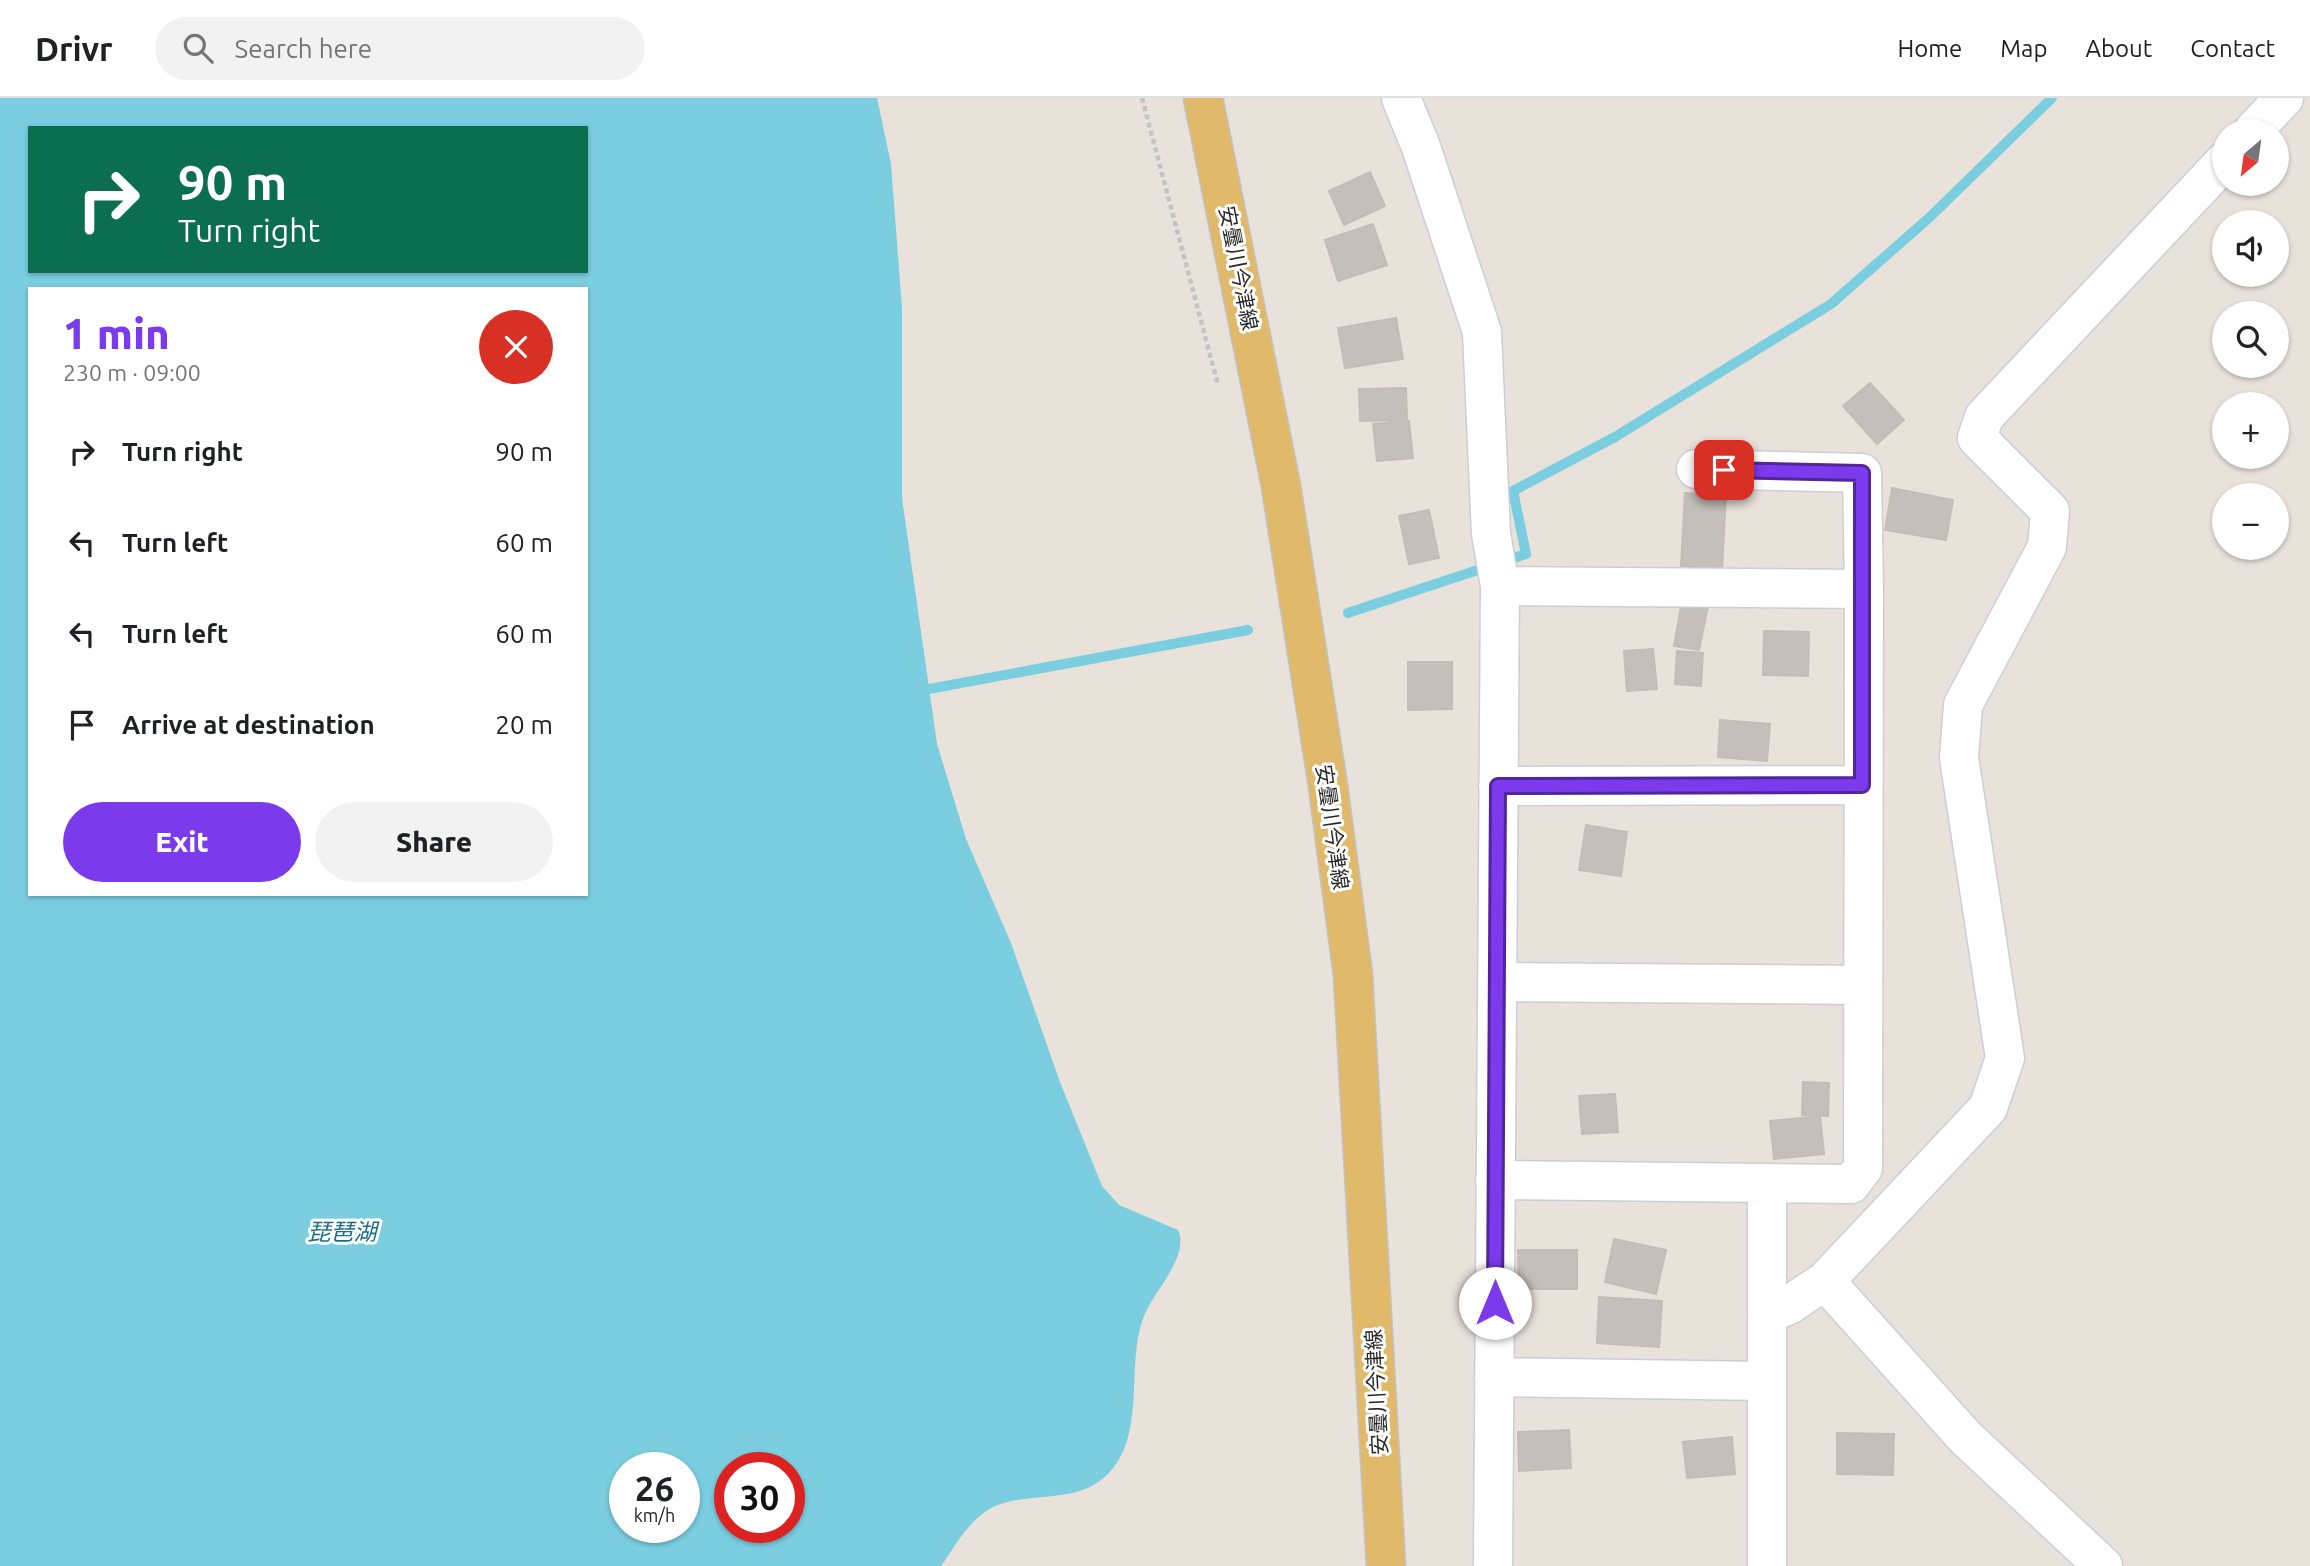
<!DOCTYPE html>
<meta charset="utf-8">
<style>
body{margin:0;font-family:Ubuntu,"Noto Sans JP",sans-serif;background:#f2f2f2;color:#202124;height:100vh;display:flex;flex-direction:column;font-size:26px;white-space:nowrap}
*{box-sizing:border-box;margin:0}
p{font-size:23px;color:#757577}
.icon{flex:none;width:38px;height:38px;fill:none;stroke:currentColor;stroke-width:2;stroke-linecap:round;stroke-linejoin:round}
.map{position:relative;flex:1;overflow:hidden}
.side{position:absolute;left:28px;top:189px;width:560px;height:609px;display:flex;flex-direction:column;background:#fff;border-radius:0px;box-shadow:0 2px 5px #0004}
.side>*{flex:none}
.top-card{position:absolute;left:28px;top:28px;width:560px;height:147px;border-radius:0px;box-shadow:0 2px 5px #0004;background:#0b6e4f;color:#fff;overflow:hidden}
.needle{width:46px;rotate:209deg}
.tools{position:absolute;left:2212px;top:21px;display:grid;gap:14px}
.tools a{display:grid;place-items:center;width:77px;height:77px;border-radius:50%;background:#fff;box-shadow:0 2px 5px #0004;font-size:35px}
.speed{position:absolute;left:609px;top:1354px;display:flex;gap:14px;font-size:35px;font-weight:700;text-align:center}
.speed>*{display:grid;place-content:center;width:91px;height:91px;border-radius:50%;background:#fff;box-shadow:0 2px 5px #0004;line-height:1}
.speed small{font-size:18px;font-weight:400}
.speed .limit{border:10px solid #d22;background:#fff;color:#111}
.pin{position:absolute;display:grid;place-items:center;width:60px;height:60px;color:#fff;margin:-30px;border-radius:14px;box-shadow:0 4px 10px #0006}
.me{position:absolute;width:77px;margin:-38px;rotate:0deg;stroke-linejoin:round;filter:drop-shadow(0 0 5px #0008)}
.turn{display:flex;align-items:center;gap:24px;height:147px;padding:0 35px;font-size:32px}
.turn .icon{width:91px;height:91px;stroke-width:2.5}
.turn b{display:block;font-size:49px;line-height:60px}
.round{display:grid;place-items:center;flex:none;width:74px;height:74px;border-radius:37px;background:#f2f2f2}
.head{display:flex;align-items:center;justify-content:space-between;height:119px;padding:0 35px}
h1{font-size:42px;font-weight:800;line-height:52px;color:#7c3aed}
.button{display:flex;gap:14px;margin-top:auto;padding:14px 35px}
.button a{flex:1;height:80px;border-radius:42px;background:#7c3aed;color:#fff;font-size:28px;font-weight:800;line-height:80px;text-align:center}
.button a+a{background:#f2f2f2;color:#202124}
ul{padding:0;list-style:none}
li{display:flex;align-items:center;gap:21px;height:91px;padding:0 35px}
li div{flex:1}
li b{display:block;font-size:26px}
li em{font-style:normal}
header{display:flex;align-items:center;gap:42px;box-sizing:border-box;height:98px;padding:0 35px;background:#fff;border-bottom:2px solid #e0e0e0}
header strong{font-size:33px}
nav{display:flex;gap:38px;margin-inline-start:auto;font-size:24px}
.search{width:490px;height:63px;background:#f2f2f2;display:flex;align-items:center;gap:18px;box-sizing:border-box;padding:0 24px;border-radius:38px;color:#757577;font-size:26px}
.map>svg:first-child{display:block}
.water{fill:#7acee0;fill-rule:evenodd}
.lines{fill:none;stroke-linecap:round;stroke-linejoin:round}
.stream{stroke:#7acee0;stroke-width:10}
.building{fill:#c4bfbb;stroke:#c4bdb6;stroke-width:2}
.minor-casing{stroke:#caced8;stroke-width:41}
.major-casing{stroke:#c3c3c3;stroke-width:41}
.path{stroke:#c3c3c3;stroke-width:4.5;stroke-dasharray:5 3.5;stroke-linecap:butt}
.minor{stroke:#fff;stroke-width:38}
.major{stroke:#e0b96a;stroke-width:38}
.route-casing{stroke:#51269a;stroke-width:18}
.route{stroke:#7c3aed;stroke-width:12}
.labels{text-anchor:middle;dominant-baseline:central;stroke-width:6;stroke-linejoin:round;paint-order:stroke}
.street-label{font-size:21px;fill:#282828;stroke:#fff}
.water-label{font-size:23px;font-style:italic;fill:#1c6d88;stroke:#fff}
</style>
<header>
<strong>Drivr</strong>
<div class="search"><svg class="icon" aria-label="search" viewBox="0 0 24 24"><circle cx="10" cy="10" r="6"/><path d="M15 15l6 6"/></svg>Search here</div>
<nav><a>Home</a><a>Map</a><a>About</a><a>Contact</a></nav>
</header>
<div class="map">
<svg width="2310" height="1468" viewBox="0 0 2310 1468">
<rect width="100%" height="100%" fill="#e9e2db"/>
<path class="water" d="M0 0H877L891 66 902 210V400L937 646 966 741 1011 845 1060 984 1102 1088 1119 1107 1178 1132C1190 1158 1154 1193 1144 1218 1126 1263 1145 1329 1114 1369 1081 1413 1022 1388 985 1414 966 1427 954 1450 941 1468H0ZM30 30H586V173H30ZM30 191H586V796H30ZM684 1370V1430H625V1370ZM789 1370V1430H730V1370Z"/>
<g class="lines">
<path class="stream" d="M1348 515 1526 456 1513 393 1615 339 1831 206 1930 119 2052 0
M918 593 1248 532"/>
</g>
<path class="building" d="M1370 74 1385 108 1344 127 1329 93Z
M1373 126 1387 167 1338 183 1325 142Z
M1396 220 1403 261 1345 270 1338 230Z
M1870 285 1904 322 1877 346 1843 308Z
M1406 290 1407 322 1360 323 1359 291Z
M1409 323 1413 360 1377 363 1373 326Z
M1892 390 1953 402 1946 442 1885 432Z
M1685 395 1726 397 1722 471 1681 468Z
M1429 412 1439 460 1409 466 1399 418Z
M1682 503 1708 508 1699 552 1674 548Z
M1764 533 1809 534 1808 578 1763 577Z
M1653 551 1657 591 1627 593 1624 553Z
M1677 553 1703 555 1701 588 1675 586Z
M1408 564H1452V611L1408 612Z
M1720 622 1770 626 1767 663 1718 659Z
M1586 727 1627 734 1621 778 1579 772Z
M1803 984 1829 985 1828 1018 1802 1017Z
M1615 996 1618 1034 1582 1036 1579 998Z
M1820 1018 1824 1056 1774 1061 1770 1023Z
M1614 1141 1666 1152 1656 1196 1605 1184Z
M1518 1152H1577V1191H1519Z
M1599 1199 1662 1203 1659 1249 1597 1245Z
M1569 1332 1571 1370 1519 1373 1518 1334Z
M1837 1335 1894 1336 1893 1377 1837 1376Z
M1732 1339 1735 1376 1687 1380 1683 1344Z"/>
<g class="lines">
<defs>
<path id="minor" d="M1401 0 1421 49 1482 234 1491 436 1500 488 1493 1468
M2253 33 2284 0
M1696 371 1862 375 1864 491
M1500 488 1864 491 1863 1070 1851 1086 1767 1085V1468
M1498 688 1862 687
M1497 884 1863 887
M1495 1082 1767 1085
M1767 1216 1789 1207 1825 1183
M1494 1279 1767 1283
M2103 1468 1965 1339 1825 1183 1988 1010 2005 960 1959 660 1963 607 2047 449 2050 413 1977 340 1984 319 2224 64"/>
<path id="major" d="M1203 0 1281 388 1328 688 1353 877 1386 1468"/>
</defs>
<use href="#minor" class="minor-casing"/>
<use href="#major" class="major-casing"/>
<path class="path" d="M1142 0 1218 287"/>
<use href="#minor" class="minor"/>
<use href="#major" class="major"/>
</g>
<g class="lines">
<defs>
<path id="route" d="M1495 1205 1498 688 1862 687V375L1724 372"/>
</defs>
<use href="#route" class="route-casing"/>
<use href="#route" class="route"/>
</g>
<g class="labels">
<g class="street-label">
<text transform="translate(1239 170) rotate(79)">安曇川今津線</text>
<text transform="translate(1333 729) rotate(82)">安曇川今津線</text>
<text transform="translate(1376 1294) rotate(-93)">安曇川今津線</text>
</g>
<g class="water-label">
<text x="342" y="1133">琵琶湖</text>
</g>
</g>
</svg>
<div class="tools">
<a><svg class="needle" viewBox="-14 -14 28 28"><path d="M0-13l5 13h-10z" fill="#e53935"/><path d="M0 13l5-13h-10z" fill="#757577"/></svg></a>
<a><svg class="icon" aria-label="sound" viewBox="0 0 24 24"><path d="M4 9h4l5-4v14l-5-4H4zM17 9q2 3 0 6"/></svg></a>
<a><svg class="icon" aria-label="search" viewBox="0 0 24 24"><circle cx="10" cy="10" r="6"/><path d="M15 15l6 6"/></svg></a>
<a>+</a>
<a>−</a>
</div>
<div class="speed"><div>26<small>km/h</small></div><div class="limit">30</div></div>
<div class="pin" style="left:1724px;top:372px;background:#d93025"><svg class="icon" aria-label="arrive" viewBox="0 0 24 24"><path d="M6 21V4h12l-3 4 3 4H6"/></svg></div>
<svg class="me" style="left:1495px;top:1205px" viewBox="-20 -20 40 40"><circle r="19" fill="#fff"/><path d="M0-13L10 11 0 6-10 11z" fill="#7c3aed"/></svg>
<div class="top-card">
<div class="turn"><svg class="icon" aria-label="right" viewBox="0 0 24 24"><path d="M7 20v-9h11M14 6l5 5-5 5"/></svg><div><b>90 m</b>Turn right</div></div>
</div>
<section class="side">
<div class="head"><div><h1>1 min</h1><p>230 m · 09:00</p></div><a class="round" style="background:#d93025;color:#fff"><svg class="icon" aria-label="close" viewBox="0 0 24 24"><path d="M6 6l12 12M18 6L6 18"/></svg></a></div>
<ul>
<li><svg class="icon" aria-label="right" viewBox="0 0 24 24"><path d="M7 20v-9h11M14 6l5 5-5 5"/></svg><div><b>Turn right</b></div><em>90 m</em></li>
<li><svg class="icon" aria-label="left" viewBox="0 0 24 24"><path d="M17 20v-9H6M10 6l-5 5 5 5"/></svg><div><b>Turn left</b></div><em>60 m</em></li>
<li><svg class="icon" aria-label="left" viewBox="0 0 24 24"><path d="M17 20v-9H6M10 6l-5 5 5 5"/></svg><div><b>Turn left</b></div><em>60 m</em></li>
<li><svg class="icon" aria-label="arrive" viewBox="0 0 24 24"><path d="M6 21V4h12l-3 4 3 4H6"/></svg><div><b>Arrive at destination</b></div><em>20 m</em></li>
</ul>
<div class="button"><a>Exit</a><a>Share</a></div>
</section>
</div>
